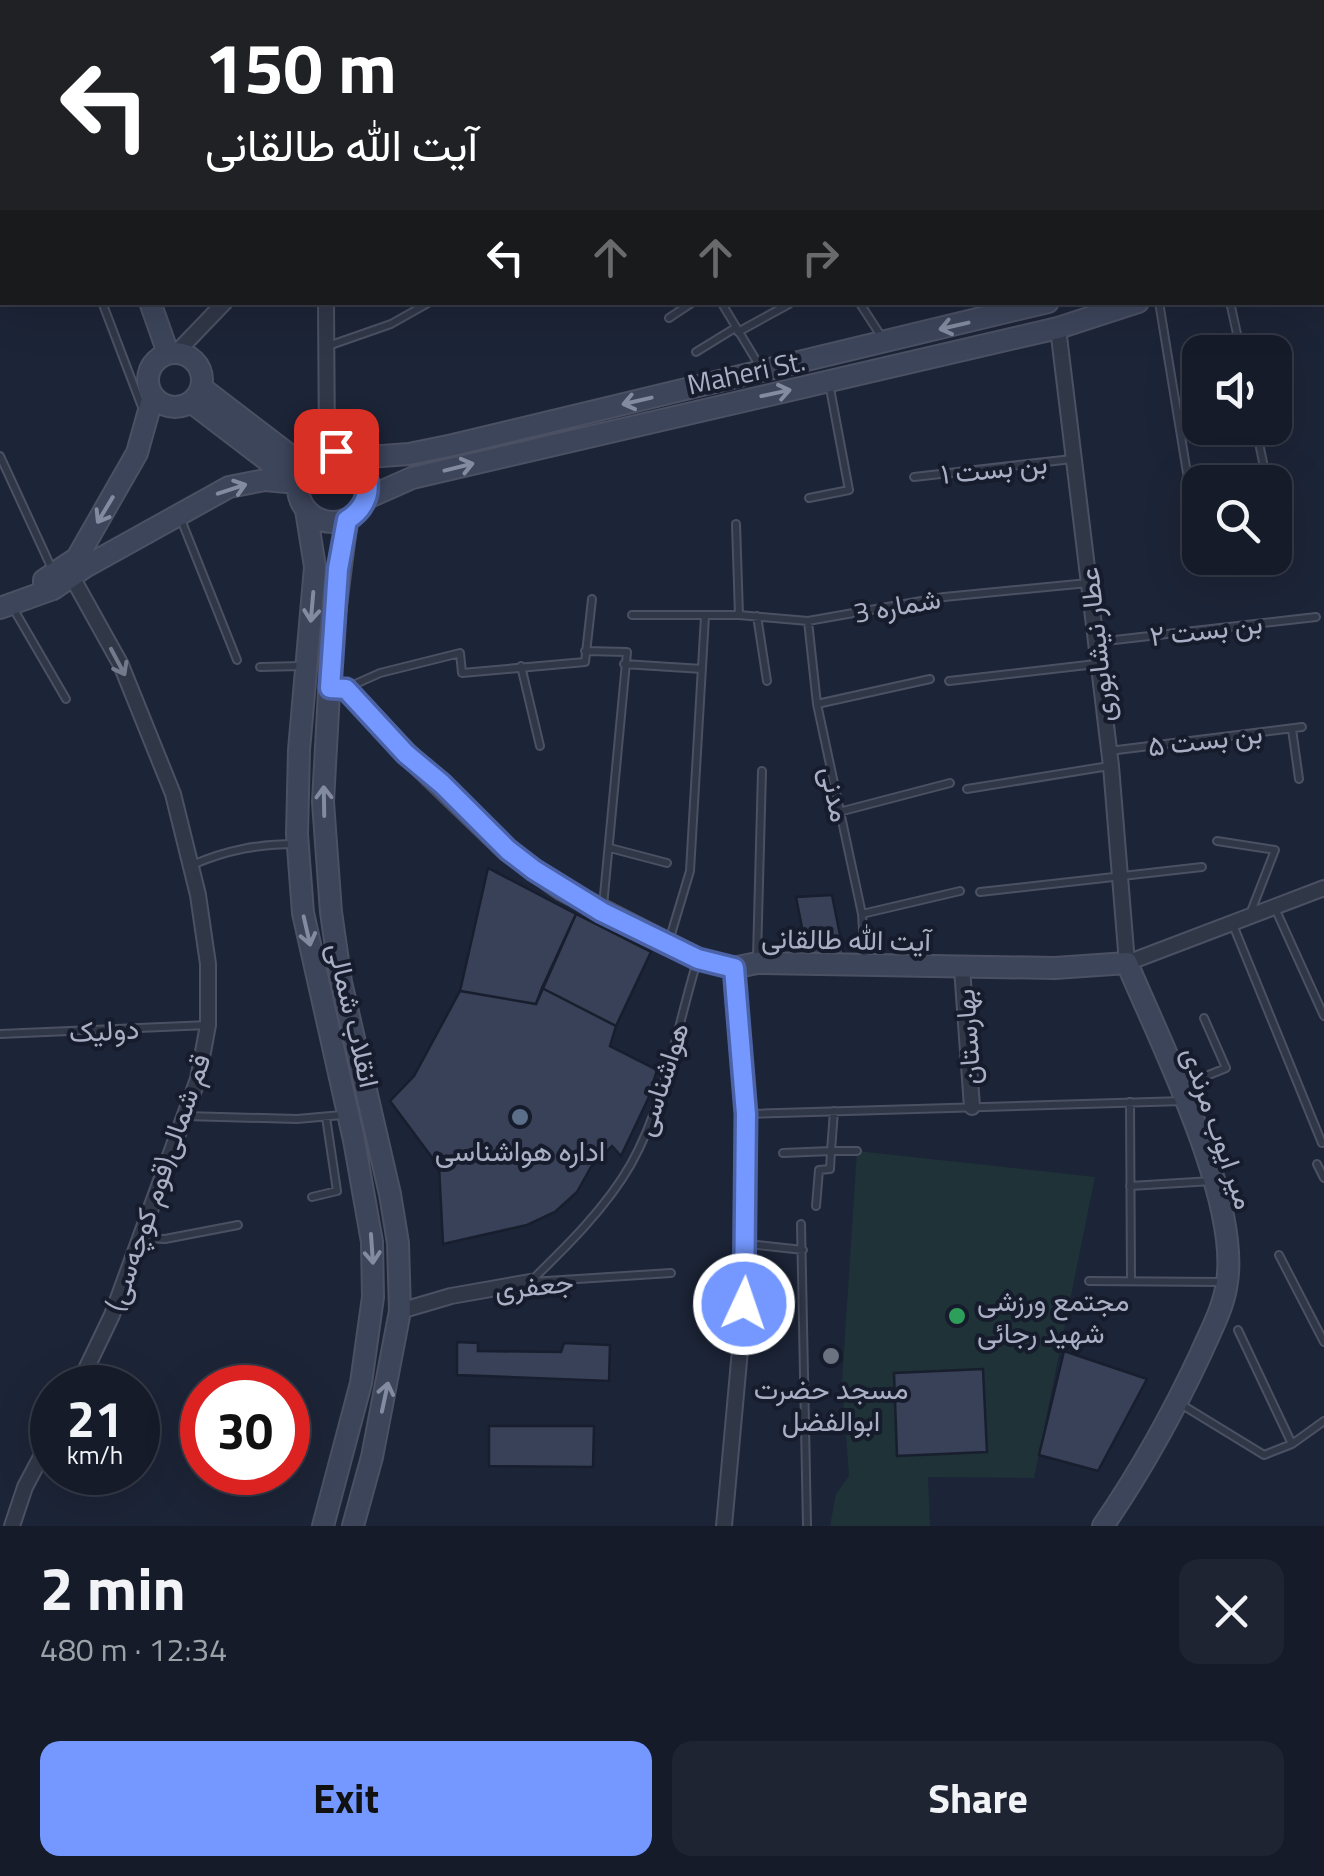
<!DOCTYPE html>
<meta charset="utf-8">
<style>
body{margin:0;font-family:"Titillium Web",Vazirmatn,sans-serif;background:#1e2431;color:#f1f3f6;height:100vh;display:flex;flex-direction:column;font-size:38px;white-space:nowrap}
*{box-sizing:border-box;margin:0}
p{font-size:32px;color:#9da1a8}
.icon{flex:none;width:55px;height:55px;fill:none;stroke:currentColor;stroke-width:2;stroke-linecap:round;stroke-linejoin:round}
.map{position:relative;height:1526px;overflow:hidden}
.panel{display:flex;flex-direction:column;background:#151b29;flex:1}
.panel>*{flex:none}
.banner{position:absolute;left:0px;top:0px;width:1325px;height:305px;box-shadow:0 10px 40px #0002,0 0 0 2px #343946;background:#202124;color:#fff;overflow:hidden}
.controls{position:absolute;left:1182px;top:335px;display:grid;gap:20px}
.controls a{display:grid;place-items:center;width:110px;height:110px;border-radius:20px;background:#151b29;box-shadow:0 10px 40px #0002,0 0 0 2px #343946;font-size:50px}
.speed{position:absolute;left:30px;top:1365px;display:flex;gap:20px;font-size:50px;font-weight:700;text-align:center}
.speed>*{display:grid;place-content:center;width:130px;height:130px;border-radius:50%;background:#151b29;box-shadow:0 10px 40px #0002,0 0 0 2px #343946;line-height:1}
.speed small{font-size:25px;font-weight:400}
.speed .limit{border:15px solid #d22;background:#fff;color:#111}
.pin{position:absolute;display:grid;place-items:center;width:85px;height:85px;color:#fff;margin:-42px;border-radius:20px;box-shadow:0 5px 15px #0006}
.me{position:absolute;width:110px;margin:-55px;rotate:3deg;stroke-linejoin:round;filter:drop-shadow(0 0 8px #0008)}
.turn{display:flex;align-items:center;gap:35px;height:210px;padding:0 40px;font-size:45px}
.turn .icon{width:130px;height:130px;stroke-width:2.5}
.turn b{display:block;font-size:70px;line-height:85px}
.lanes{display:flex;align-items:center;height:95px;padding:0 40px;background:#0003;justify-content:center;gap:50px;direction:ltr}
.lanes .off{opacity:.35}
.round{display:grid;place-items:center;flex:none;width:105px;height:105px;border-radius:20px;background:#1e2431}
.overview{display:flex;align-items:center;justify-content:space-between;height:170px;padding:0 40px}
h1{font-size:60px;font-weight:700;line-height:75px}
.action{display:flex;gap:20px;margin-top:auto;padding:20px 40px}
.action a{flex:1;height:115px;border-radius:20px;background:#7498ff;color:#111;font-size:40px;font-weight:700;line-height:115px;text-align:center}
.action a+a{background:#1e2431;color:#f1f3f6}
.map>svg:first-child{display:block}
.green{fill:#1e3238}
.building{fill:#384158;stroke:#181e2d;stroke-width:2.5}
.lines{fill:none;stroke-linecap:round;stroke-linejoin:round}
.lane-casing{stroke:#4b5163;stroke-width:10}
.street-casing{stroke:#4b5163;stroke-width:18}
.secondary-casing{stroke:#4b5163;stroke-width:24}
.lane{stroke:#303747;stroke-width:6}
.street{stroke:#303747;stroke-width:14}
.secondary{stroke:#3d455b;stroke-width:20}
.oneway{stroke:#838ba0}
.oneway2{stroke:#737a8c}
.route-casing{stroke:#4b63a6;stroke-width:25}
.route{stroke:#7498ff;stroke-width:18}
.service-dot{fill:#5c6f8a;stroke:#161c2b;stroke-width:4}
.leisure-dot{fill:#2e9e5b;stroke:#161c2b;stroke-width:4}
.worship-dot{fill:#6b7280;stroke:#161c2b;stroke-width:4}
.labels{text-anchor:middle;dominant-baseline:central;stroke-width:8;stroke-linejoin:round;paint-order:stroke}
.street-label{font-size:28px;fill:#a9b0c5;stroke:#161c2b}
.poi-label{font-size:28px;fill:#a9b0c5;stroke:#161c2b}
</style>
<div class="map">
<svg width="1324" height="1526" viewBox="0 0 1324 1526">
<rect width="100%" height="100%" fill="#1c2437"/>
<path class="green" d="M857 1151 1095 1177 1034 1478 928 1477 930 1526H830L836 1494 849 1476 842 1382Z"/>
<path class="building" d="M488 868 576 914 536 1004 460 991Z
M832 895 845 960 808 958 796 897Z
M576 914 651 952 616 1026 542 988Z
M542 988 616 1026 610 1046 657 1070 648 1099 621 1156 612 1146 591 1167 577 1192 555 1212 527 1225 443 1244 439 1167 390 1101 414 1076 460 991 536 1004Z
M457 1342 478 1343V1351L561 1352 564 1343 610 1345 609 1381 457 1375Z
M1064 1351 1147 1379 1098 1471 1039 1455Z
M983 1369 987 1452 897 1456 894 1373Z
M489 1426H594L593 1467 489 1466Z"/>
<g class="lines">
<defs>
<path id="lane" d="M773 0 776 2
M1210 0V2
M102 302 142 407
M721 302 759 365
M859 302 883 339
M1159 302 1188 479
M1230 302 1241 352
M669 318 693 302
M738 332 789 304
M328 346 391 324 430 302
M696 352 735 328
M1256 428 1267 482
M0 456 52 569
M914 477 1072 459
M809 498 849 490 829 383
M180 517 237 660
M736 524 739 615
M13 608 66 699
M632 615H739L808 621 944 597 1088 583
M757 616 767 681
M808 621 817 704 862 914 865 959
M1097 642 1316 617
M585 651 627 652 603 906
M624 664 702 669
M521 666 540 746
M260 667 301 666
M949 681 1096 664
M351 686 380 673 460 653 462 673 585 662 592 599
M817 704 930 679
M1292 729 1299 779
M1109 751 1302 727
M967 789 1109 766
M839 812 950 783
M1217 841 1275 850 1250 914
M610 848 667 863
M192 865C227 850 258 844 296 844
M980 892 1202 867
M1274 906 1324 1016
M862 914 960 891
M1233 925 1322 1143
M669 941 690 871 705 616
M757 957 762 771
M0 1034 208 1025
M1184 1085 1226 1068 1204 1018
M1130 1102 1131 1281
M834 1111 831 1151H857
M747 1114 1184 1101
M185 1116 297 1119 342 1115
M783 1153 831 1151 830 1169 819 1170 816 1206
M1317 1164 1324 1178
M1130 1186 1212 1181
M312 1197 337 1191 326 1117
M801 1224 807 1526
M142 1238 165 1239 238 1225
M749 1244 803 1250
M1279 1255 1324 1342
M1089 1281 1221 1282
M530 1282C566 1247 606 1208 631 1164 665 1103 676 1031 696 965
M531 1282 671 1273
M1238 1330 1292 1444
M1179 1403 1264 1455 1292 1444 1324 1421"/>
<path id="street" d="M326 302 327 452
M1058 328 1111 766 1127 963 1324 888
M177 352 225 302
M72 577 121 665 173 794 198 895 208 964V1025L198 1079 112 1315 77 1388
M962 968 972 1107
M400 1311 451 1296 530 1282
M12 1526 25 1487 52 1436
M724 1526 747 1273 746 1114 733 968"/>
<path id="secondary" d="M37 0V2
M541 2 544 0
M1322 190 1324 189
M1322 240H1324
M150 302 168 353
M148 380a27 27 0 1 1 54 0a27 27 0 1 1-54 0Z
M202 388 304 466
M191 402 297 483
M298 487a35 35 0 1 1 70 0a35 35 0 1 1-70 0Z
M355 458 409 454 453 445 1048 302
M367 498 412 478 1058 328 1138 302
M306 510 315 567 299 750 297 834 303 913 354 1140 372 1242 373 1297 361 1383 323 1526
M347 519 332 637 323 802 331 912 341 982 390 1194 398 1243 400 1311 372 1457 353 1526
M77 558 137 453 153 396
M77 558 84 561 85 567 53 589 44 586V580Z
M85 567 229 487 265 480 298 483
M0 608 53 589
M330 689H346L406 753 508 851 561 889 698 959 733 968 757 963 1055 968 1127 963C1160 1042 1240 1199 1227 1282 1224 1307 1211 1330 1201 1353 1173 1413 1140 1472 1103 1526"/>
</defs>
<use href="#lane" class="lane-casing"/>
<use href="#street" class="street-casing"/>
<use href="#secondary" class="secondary-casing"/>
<use href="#lane" class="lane"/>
<use href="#street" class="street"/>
<use href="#secondary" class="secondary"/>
</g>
<defs><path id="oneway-shaft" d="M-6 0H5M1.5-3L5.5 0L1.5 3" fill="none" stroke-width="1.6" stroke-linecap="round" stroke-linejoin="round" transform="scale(2.5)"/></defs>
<g class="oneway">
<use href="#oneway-shaft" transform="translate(954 326) rotate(167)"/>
<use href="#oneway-shaft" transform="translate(776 393) rotate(-12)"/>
<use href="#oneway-shaft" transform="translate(637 401) rotate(167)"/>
<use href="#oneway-shaft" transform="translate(459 467) rotate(-14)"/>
<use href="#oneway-shaft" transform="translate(232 489) rotate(-18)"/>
<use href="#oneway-shaft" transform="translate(105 510) rotate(121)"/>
<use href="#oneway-shaft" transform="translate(312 607) rotate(95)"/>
<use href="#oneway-shaft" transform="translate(324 801) rotate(-91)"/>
<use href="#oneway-shaft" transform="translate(307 931) rotate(77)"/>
<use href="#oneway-shaft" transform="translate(372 1249) rotate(86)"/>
<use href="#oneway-shaft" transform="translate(385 1397) rotate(-78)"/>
</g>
<use class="oneway2" href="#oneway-shaft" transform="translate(118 662) rotate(62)"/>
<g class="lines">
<defs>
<path id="route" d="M336 451C373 460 379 500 347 520L338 569 330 688 346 689 406 754 442 784 508 850 534 870 602 912 698 959 734 968 746 1114 744 1304"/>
</defs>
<use href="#route" class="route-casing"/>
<use href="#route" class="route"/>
</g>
<circle class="service-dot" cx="520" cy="1117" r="10"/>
<circle class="leisure-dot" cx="957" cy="1316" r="10"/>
<circle class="worship-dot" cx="831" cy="1356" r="10"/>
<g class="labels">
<g class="street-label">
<text transform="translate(746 372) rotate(-12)">Maheri St.</text>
<text transform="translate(994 468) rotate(-6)">بن بست ۱</text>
<text transform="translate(897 605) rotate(-10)">شماره 3</text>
<text transform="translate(1206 629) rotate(-7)">بن بست ۲</text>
<text transform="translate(1096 645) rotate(-96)">عطار نیشابوری</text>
<text transform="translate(1205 739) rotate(-7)">بن بست ۵</text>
<text transform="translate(836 794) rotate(78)">مدنی</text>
<text transform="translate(846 939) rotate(1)">آیت الله طالقانی</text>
<text transform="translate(354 1015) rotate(77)">انقلاب شمالی</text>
<text transform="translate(104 1030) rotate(-3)">دولیک</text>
<text transform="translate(967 1037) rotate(-94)">بهارستان</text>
<text transform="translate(661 1079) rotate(-72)">هواشناسی</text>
<text transform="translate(1219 1128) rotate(71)">میر ایوب مرندی</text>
<text transform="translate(157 1182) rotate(-71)">قم شمالی(قوم کوچه‌سی)</text>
<text transform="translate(534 1285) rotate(-6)">جعفری</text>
</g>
<g class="poi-label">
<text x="520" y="1150">اداره هواشناسی</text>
<text x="977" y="1300" text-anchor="start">مجتمع ورزشی<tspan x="977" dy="32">شهید رجائی</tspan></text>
<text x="831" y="1388">مسجد حضرت<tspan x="831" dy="32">ابوالفضل</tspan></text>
</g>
</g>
</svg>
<div class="controls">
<a><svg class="icon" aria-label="sound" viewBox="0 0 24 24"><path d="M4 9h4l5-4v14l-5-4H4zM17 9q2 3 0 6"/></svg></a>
<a><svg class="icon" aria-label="search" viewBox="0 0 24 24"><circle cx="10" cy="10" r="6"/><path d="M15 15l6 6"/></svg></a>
</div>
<div class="speed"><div>21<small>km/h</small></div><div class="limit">30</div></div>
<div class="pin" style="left:336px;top:451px;background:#d93025"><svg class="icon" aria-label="arrive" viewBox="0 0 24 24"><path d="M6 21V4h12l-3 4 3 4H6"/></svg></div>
<svg class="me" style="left:744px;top:1304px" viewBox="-20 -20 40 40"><circle r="17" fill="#7498ff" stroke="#fff" stroke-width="3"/><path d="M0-11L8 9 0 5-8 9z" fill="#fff"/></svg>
<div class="banner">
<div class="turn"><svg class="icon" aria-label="left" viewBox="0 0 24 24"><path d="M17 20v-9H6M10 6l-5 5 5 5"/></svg><div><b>150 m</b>آیت الله طالقانی</div></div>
<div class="lanes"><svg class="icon" aria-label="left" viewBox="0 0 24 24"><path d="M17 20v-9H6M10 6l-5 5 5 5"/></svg><svg class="icon off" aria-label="ahead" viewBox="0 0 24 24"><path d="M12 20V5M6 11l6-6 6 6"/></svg><svg class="icon off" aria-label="ahead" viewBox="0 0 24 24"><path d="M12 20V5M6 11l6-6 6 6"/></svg><svg class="icon off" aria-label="right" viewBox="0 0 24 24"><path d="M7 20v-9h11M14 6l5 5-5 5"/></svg></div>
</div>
</div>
<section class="panel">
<div class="overview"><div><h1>2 min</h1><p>480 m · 12:34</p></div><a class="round"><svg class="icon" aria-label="close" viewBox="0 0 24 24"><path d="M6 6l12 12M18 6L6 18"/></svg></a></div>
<div class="action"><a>Exit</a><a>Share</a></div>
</section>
